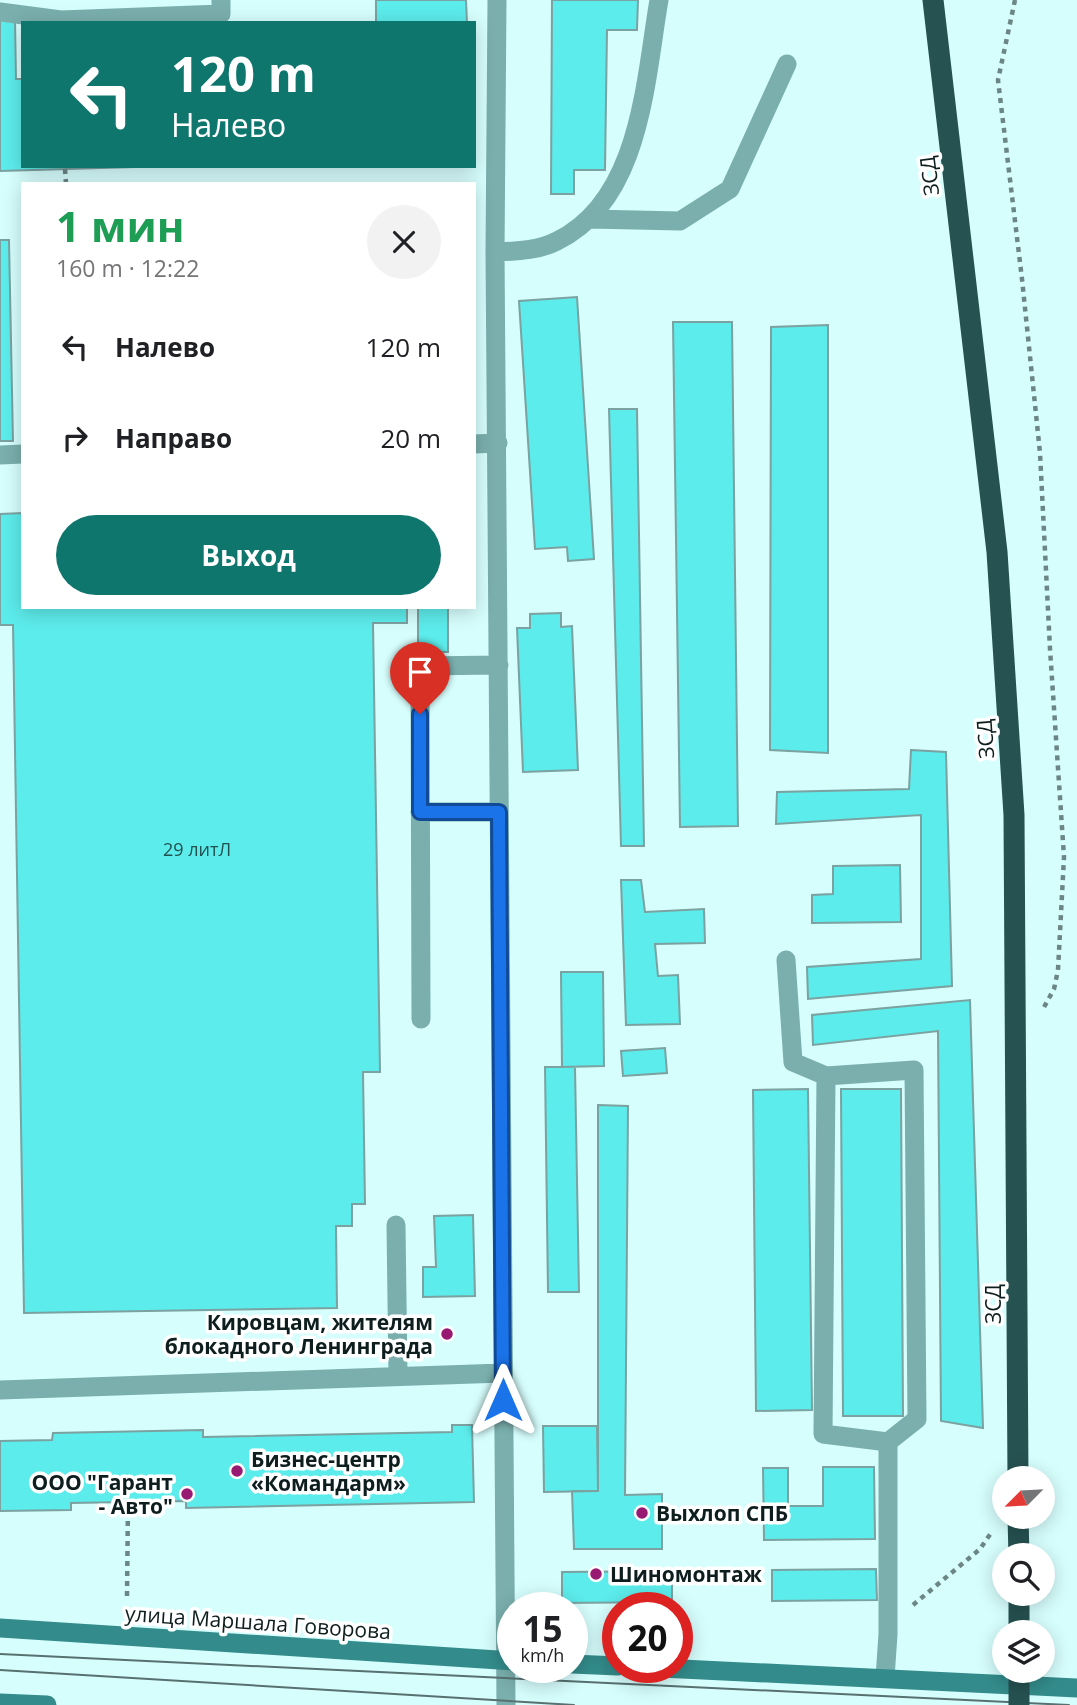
<!DOCTYPE html>
<html lang="ru">
<meta charset="utf-8">
<style>
body{margin:0;font-family:"Open Sans",sans-serif;background:#f2f2f2;color:#202124;height:100vh;display:flex;flex-direction:column;font-size:26px;white-space:nowrap}
*{box-sizing:border-box;margin:0}
p{font-size:23px;color:#757577}
.icon{flex:none;width:38px;height:38px;fill:none;stroke:currentColor;stroke-width:2;stroke-linecap:round;stroke-linejoin:round}
.map{position:relative;flex:1;overflow:hidden}
.details{position:absolute;left:21px;top:182px;width:455px;height:427px;display:flex;flex-direction:column;background:#fff;border-radius:0px;box-shadow:0 4px 18px #0003}
.details>*{flex:none}
.top-card{position:absolute;left:21px;top:21px;width:455px;height:147px;border-radius:0px;box-shadow:0 4px 18px #0003;background:#0f766e;color:#fff;overflow:hidden}
.needle{width:46px;rotate:246deg}
.controls{position:absolute;left:992px;top:1466px;display:grid;gap:14px}
.controls a{display:grid;place-items:center;width:63px;height:63px;border-radius:50%;background:#fff;box-shadow:0 4px 18px #0003;font-size:35px}
.speed{position:absolute;left:497px;top:1592px;display:flex;gap:14px;font-size:35px;font-weight:700;text-align:center}
.speed>*{display:grid;place-content:center;width:91px;height:91px;border-radius:50%;background:#fff;box-shadow:0 4px 18px #0003;line-height:1}
.speed small{font-size:18px;font-weight:400}
.speed .limit{border:10px solid #d22;background:#fff;color:#111}
.pin{position:absolute;display:grid;place-items:center;width:60px;height:60px;color:#fff;margin:-72px -30px;border-radius:50% 50% 50% 0;rotate:-45deg;box-shadow:0 0 7px #0007}
.pin .icon{rotate:45deg}
.me{position:absolute;width:77px;margin:-38px;rotate:0deg;stroke-linejoin:round;filter:drop-shadow(0 0 5px #0008)}
.turn{display:flex;align-items:center;gap:24px;height:147px;padding:0 35px;font-size:32px}
.turn .icon{width:91px;height:91px;stroke-width:2.5}
.turn b{display:block;font-size:49px;line-height:60px}
.round{display:grid;place-items:center;flex:none;width:74px;height:74px;border-radius:37px;background:#f2f2f2}
.overview{display:flex;align-items:center;justify-content:space-between;height:119px;padding:0 35px}
h1{font-size:42px;font-weight:700;line-height:52px;color:#1e9e55}
.action{display:flex;gap:14px;margin-top:auto;padding:14px 35px}
.action a{flex:1;height:80px;border-radius:42px;background:#0f766e;color:#fff;font-size:28px;font-weight:700;line-height:80px;text-align:center}
ul{padding:0;list-style:none}
li{display:flex;align-items:center;gap:21px;height:91px;padding:0 35px}
li div{flex:1}
li b{display:block;font-size:26px}
li em{font-style:normal}
.map>svg:first-child{display:block}
.building{fill:#5ceceb;stroke:#7ba1a0;stroke-width:2}
.lines{fill:none;stroke-linecap:round;stroke-linejoin:round}
.path{stroke:#6b8685;stroke-width:4.5;stroke-dasharray:5 5;stroke-linecap:butt}
.service{stroke:#7aafad;stroke-width:19}
.secondary{stroke:#338c8b;stroke-width:19}
.motorway{stroke:#265251;stroke-width:21}
.tram{stroke:#587070;stroke-width:2}
.motorway-bridge{stroke:#265251;stroke-width:21}
.route-casing{stroke:#114b97;stroke-width:18}
.route{stroke:#1a73e8;stroke-width:12}
.poi-dot{fill:#971971;stroke:#fff;stroke-width:2.5}
.labels{text-anchor:middle;dominant-baseline:central;stroke-width:7;stroke-linejoin:round;paint-order:stroke}
.number-label{font-size:18px;fill:#225150}
.street-label{font-size:21px;fill:#0e1d1d;stroke:#fff}
.poi-label{font-size:21px;font-weight:bold;fill:#0e1d1d;stroke:#fff;text-anchor:start}
</style>
<div class="map">
<svg width="1077" height="1705" viewBox="0 0 1077 1705">
<rect width="100%" height="100%" fill="#d6fefd"/>
<path class="building" d="M376 0H466L467 23H376Z
M552 0H638L637 30H607L605 170H574V194H551Z
M0 18H15L16 79H23V166H169L0 171Z
M0 240H9L13 441H0Z
M577 297 594 559 568 561 567 547 535 549 519 301Z
M673 322H732L738 826 680 827Z
M828 325V753L770 750 771 327Z
M609 409H637L644 846H621Z
M23 513V607H407V623H373L380 1072H363L365 1204H352V1226H336L337 1308 24 1313 13 625H0V514Z
M418 607H448V652H418Z
M561 613V627L572 626 578 770 523 772 517 628H530V614Z
M911 750 946 752 952 986 808 999 807 967 921 959V815L776 824 777 792 909 789Z
M900 865 901 922 812 923V895L833 894V866Z
M621 880H641L645 912 704 909 705 943 655 944 658 976 678 975 680 1024 626 1025Z
M561 972H603L604 1066 562 1067Z
M970 1000 983 1428 941 1421 938 1031 813 1045 812 1015Z
M665 1048 667 1073 623 1076 621 1051Z
M545 1067H575L579 1292H548Z
M808 1089 812 1410 756 1411 753 1090Z
M841 1089H901L903 1416H843Z
M598 1105 628 1106 625 1495 662 1494V1549H574L572 1491H598Z
M473 1215 475 1296 423 1297V1267H436L434 1216Z
M452 1425H472L474 1502 186 1508V1501L71 1503V1510L0 1511V1441L52 1440 53 1433 203 1430V1437L452 1432Z
M543 1426H597L598 1491 544 1492Z
M823 1467H874L875 1539 764 1540 763 1468H788V1506H823Z
M876 1569 877 1600 772 1601V1570Z
M672 1571V1602L562 1603V1572Z"/>
<g class="lines">
<path class="path" d="M1015 0 998 80 1022 279 1040 453 1050 649 1064 857 1058 970 1054 989 1043 1009
M65 169 66 184
M127 1596 128 1502
M913 1605 980 1549 991 1533"/>
<path class="service" d="M497 0 495 252 506 1705
M0 12 61 20 221 14V0
M590 219 680 221 730 189 787 64
M495 252C516 251 538 251 557 241 641 200 645 81 659 0
M474 444 498 443
M0 455 23 454
M420 812H499
M786 960 793 1062 826 1076 823 1434 888 1442
M421 1019 420 666 499 665
M826 1076 914 1070 917 1419 888 1442V1634L885 1678
M396 1225 398 1375
M0 1390 503 1373"/>
<path class="secondary" d="M0 1628 513 1661
M572 1664 618 1666
M661 1668 1077 1688
M0 1703 47 1705"/>
<path class="motorway" d="M1018 1517 1019 1556
M1019 1594V1633"/>
<path class="tram" d="M0 1654 1069 1705
M0 1670 574 1705"/>
<path class="motorway-bridge" d="M933 0 997 552 1014 815 1018 1479
M1019 1671V1705"/>
</g>
<g class="lines">
<defs>
<path id="route" d="M420 714V812H499L503 1400"/>
</defs>
<use href="#route" class="route-casing"/>
<use href="#route" class="route"/>
</g>
<g class="poi-dot">
<circle cx="447" cy="1334" r="7"/>
<circle cx="237" cy="1471" r="7"/>
<circle cx="187" cy="1494" r="7"/>
<circle cx="642" cy="1513" r="7"/>
<circle cx="596" cy="1574" r="7"/>
</g>
<g class="labels">
<g class="number-label">
<text x="197" y="849">29 литЛ</text>
</g>
<g class="street-label">
<text transform="translate(929 176) rotate(-97)">ЗСД</text>
<text transform="translate(985 739) rotate(-94)">ЗСД</text>
<text transform="translate(993 1304) rotate(-90)">ЗСД</text>
<text transform="translate(258 1622) rotate(4)">улица Маршала Говорова</text>
</g>
<g class="poi-label">
<text x="433" y="1322" text-anchor="end">Кировцам, жителям<tspan x="433" dy="24">блокадного Ленинграда</tspan></text>
<text x="251" y="1459">Бизнес-центр<tspan x="251" dy="24">«Командарм»</tspan></text>
<text x="173" y="1482" text-anchor="end">ООО "Гарант<tspan x="173" dy="24">- Авто"</tspan></text>
<text x="656" y="1513">Выхлоп СПБ</text>
<text x="610" y="1574">Шиномонтаж</text>
</g>
</g>
</svg>
<div class="controls">
<a><svg class="needle" viewBox="-14 -14 28 28"><path d="M0-13l5 13h-10z" fill="#e53935"/><path d="M0 13l5-13h-10z" fill="#757577"/></svg></a>
<a><svg class="icon" aria-label="search" viewBox="0 0 24 24"><circle cx="10" cy="10" r="6"/><path d="M15 15l6 6"/></svg></a>
<a><svg class="icon" aria-label="layers" viewBox="0 0 24 24"><path d="M12 4l9 5-9 5-9-5zM3 14l9 5 9-5"/></svg></a>
</div>
<div class="speed"><div>15<small>km/h</small></div><div class="limit">20</div></div>
<div class="pin" style="left:420px;top:714px;background:#d93025"><svg class="icon" aria-label="arrive" viewBox="0 0 24 24"><path d="M6 21V4h12l-3 4 3 4H6"/></svg></div>
<svg class="me" style="left:503px;top:1400px" viewBox="-20 -20 40 40"><path d="M0-17L14 15 0 8-14 15z" fill="#1a73e8" stroke="#fff" stroke-width="4"/></svg>
<div class="top-card">
<div class="turn"><svg class="icon" aria-label="left" viewBox="0 0 24 24"><path d="M17 20v-9H6M10 6l-5 5 5 5"/></svg><div><b>120 m</b>Налево</div></div>
</div>
<section class="details">
<div class="overview"><div><h1>1 мин</h1><p>160 m · 12:22</p></div><a class="round"><svg class="icon" aria-label="close" viewBox="0 0 24 24"><path d="M6 6l12 12M18 6L6 18"/></svg></a></div>
<ul>
<li><svg class="icon" aria-label="left" viewBox="0 0 24 24"><path d="M17 20v-9H6M10 6l-5 5 5 5"/></svg><div><b>Налево</b></div><em>120 m</em></li>
<li><svg class="icon" aria-label="right" viewBox="0 0 24 24"><path d="M7 20v-9h11M14 6l5 5-5 5"/></svg><div><b>Направо</b></div><em>20 m</em></li>
</ul>
<div class="action"><a>Выход</a></div>
</section>
</div>
